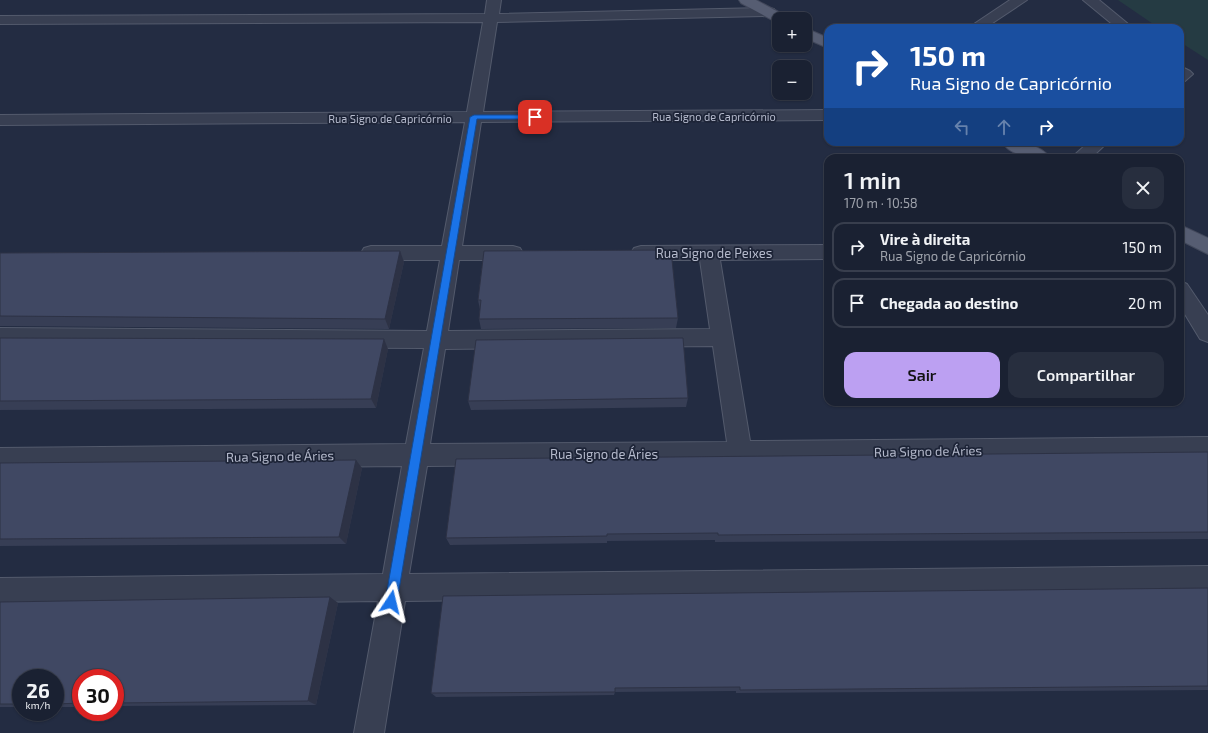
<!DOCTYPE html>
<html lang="pt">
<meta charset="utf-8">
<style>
body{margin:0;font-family:"Exo 2",sans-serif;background:#272e3e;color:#f1f3f6;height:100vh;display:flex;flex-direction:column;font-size:15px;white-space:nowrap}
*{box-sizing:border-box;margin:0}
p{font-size:13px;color:#9fa3ac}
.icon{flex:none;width:22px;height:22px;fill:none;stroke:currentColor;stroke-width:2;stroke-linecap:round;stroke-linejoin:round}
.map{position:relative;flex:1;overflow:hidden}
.sheet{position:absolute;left:824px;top:154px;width:360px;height:252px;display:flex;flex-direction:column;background:#1a2132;border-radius:12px;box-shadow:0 1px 3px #0004,0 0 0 1px #383e4d}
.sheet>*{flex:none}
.hud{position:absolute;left:824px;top:24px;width:360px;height:122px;border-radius:12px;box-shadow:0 1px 3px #0004,0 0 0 1px #383e4d;background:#1a4fa0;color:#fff;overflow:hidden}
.buttons{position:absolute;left:772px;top:12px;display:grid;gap:8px}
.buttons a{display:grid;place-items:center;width:40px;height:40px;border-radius:8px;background:#1a2132;box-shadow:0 1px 3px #0004,0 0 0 1px #383e4d;font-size:20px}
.speed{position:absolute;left:12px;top:669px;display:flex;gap:8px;font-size:20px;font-weight:700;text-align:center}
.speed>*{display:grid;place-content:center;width:52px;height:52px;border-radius:50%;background:#1a2132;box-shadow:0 1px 3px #0004,0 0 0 1px #383e4d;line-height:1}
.speed small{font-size:10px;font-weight:400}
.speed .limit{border:6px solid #d22;background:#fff;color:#111}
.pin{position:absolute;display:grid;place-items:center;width:34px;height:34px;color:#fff;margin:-17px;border-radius:8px;box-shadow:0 2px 6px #0006}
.me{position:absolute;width:44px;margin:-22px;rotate:10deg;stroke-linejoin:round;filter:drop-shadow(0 0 3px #0008)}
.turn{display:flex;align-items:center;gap:14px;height:84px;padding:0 20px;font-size:18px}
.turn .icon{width:52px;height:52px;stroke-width:2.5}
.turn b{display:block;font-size:28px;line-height:34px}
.lanes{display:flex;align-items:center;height:38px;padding:0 20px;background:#0003;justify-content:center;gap:20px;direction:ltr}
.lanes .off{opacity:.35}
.round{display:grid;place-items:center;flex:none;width:42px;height:42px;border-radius:12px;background:#272e3e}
.overview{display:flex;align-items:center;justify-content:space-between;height:68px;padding:0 20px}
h1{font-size:24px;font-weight:600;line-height:30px}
.cta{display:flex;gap:8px;margin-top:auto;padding:8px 20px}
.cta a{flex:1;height:46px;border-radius:12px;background:#bca0f2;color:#111;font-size:16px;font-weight:600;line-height:46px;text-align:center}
.cta a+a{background:#272e3e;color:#f1f3f6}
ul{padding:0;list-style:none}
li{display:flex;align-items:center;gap:12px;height:50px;margin:0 8px 6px;padding:0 12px;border:2px solid #383e4d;border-radius:12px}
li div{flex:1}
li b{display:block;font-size:15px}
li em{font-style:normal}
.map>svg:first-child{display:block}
.green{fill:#253b43}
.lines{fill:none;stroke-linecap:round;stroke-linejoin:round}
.minor-casing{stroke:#535a6c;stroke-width:2}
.major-casing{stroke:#42485b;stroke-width:2}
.minor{fill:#383f52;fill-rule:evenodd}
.major{fill:#565d72;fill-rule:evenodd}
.wall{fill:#373e55}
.shaded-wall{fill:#2d3245}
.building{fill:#404863;stroke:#2d3245}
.route{fill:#1a73e8;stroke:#114b97}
.labels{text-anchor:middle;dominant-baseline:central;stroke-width:3.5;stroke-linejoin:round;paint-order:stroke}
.far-street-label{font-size:11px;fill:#b5bacc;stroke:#1d2437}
.street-label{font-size:13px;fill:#b5bacc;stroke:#1d2437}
</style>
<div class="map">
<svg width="1208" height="733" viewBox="0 0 1208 733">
<rect width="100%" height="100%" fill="#232c42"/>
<path class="green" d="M1118 0H1208V60L1180 42V28H1159Z"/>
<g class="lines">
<defs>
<path id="minor" d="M487 0H501L499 14 769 8 774 9 776 12 774 15 769 16 497 22 483 112 828 110V120L481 122 462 246H513L520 248 523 253 520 258 513 260H459L448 331 710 329 700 260H641L634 258 631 253 634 248 641 246 828 245V259L720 260 750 441 1208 437V459L427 466 409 574 1208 566V592L405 601 384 733H354L378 601 0 606V578L383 574 402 466 0 470V448L406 444 424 348 0 346V328L427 331 440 260H371L364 258 361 253 364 248 371 246H442L465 122 0 125V115L467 112 483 22 0 24V16L485 14ZM713 346 727 442 430 444 445 349Z
M1010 0H1027L985 28H968Z
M1083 0H1099L1133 28H1117Z
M1180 66 1190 71 1193 74 1185 81 1180 83Z
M1089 142H1108L1091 158H1071Z
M1180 281 1187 284 1208 315V342L1200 339 1180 306Z"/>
<path id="major" d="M739 0H756L786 16 788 19H779V23L776 22 741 3Z
M805 28 828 38V48L805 38Z
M1002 142C1017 142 1040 143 1050 158 1034 158 1011 157 1002 142Z
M1180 225 1208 238V254L1180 240Z"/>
</defs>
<use href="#minor" class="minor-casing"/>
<use href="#major" class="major-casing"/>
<use href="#minor" class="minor"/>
<use href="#major" class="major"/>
</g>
<path class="wall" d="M400 251 404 262 389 329 0 326V253Z
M484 251 678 318 676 328 481 329 479 319 480 310 478 300Z
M0 338 388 349 376 408 0 410Z
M688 398 686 407 471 410 468 401Z
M1208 452V539L715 542V540L607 541V543L450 545 446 538Z
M0 463 362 468 346 544 0 546Z
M1208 588V690L736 693V691L615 692 614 695 436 697 431 693Z
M330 597 338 603 316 705 115 706V678H81V707H55V678H21V707H0V602Z"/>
<path class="shaded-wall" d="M400 251 404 262 389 329 385 319Z
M384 339 388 349 376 408 371 399Z
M356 460 362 468 346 544 339 537Z
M330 597 338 603 316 705 308 701Z"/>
<path class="building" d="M671 250 678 318 479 319 481 300H478L484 251Z
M400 251 385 319 0 316V253Z
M0 338 384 339 371 399 0 401Z
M683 338 688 398 468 401 476 340Z
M1208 452V532L718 535V533L607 534V536L446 538 456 459Z
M356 460 339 537 0 539V463Z
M1208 588V686L740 690V687L615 688V692L431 693 443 596Z
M330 597 308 701 115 703V678H81V703L55 704V678H21V704H0V602Z"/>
<path class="route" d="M474 115H535L539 117 535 119H477L397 602 395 606 391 608 387 606 385 602 470 117Z"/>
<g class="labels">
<g class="far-street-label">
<text x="714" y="116">Rua Signo de Capricórnio</text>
<text x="390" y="118">Rua Signo de Capricórnio</text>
</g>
<g class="street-label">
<text x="714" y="253">Rua Signo de Peixes</text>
<text transform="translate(928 451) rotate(-1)">Rua Signo de Áries</text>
<text x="604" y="454">Rua Signo de Áries</text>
<text transform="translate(280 456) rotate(-1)">Rua Signo de Áries</text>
</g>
</g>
</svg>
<div class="buttons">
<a>+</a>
<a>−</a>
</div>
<div class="speed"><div>26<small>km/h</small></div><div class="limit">30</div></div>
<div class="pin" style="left:535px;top:117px;background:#d93025"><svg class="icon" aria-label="arrive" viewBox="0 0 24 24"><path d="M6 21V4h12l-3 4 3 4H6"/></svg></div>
<svg class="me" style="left:391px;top:602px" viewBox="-20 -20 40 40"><path d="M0-17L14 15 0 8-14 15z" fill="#1a73e8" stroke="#fff" stroke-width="4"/></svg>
<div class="hud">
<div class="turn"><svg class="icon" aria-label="right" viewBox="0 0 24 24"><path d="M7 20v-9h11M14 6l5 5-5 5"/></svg><div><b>150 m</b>Rua Signo de Capricórnio</div></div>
<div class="lanes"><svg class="icon off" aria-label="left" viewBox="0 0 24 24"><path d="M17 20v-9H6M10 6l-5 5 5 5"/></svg><svg class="icon off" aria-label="ahead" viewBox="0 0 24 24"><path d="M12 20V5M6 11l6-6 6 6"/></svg><svg class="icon" aria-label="right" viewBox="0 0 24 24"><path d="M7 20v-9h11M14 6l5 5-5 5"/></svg></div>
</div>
<section class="sheet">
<div class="overview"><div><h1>1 min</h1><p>170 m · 10:58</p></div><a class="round"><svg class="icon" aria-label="close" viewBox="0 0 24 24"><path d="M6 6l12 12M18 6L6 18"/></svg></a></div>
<ul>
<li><svg class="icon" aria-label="right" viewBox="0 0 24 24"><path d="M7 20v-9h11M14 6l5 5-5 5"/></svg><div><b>Vire à direita</b><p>Rua Signo de Capricórnio</p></div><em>150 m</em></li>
<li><svg class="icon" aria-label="arrive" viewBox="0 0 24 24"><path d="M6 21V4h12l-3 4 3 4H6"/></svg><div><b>Chegada ao destino</b></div><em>20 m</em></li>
</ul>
<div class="cta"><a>Sair</a><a>Compartilhar</a></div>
</section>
</div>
